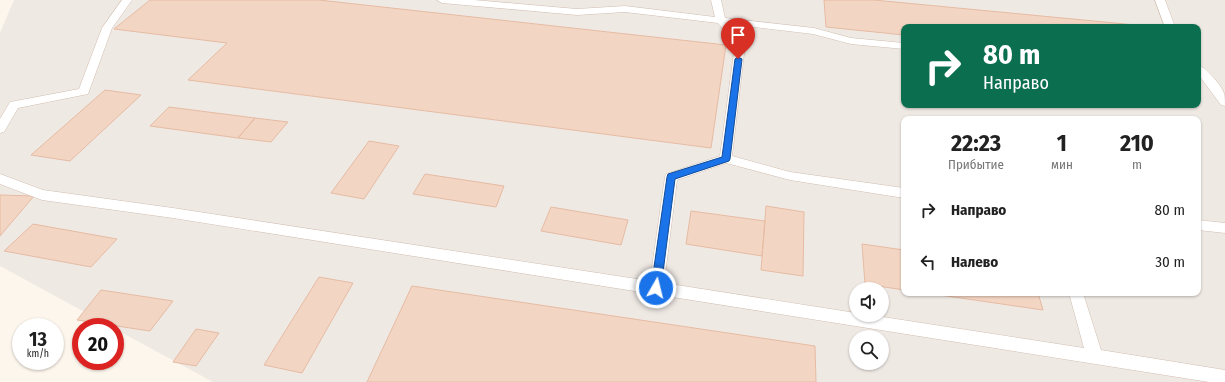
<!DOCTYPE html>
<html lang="ru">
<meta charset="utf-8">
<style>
body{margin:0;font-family:"Fira Sans Condensed",sans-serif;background:#f2f2f2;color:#222;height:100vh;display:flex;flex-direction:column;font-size:15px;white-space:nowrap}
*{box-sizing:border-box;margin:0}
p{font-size:13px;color:#767676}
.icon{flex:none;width:22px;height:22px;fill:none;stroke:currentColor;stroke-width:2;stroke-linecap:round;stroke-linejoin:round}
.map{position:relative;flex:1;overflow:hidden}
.side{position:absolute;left:901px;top:116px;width:300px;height:180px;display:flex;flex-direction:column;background:#fff;border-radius:8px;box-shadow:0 1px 3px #0004}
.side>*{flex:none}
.guide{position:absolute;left:901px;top:24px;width:300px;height:84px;border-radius:8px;box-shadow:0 1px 3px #0004;background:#0b6e4f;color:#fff;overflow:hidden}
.buttons{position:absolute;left:849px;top:282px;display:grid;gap:8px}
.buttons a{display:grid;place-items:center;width:40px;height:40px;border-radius:50%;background:#fff;box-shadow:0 1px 3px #0004;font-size:20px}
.speed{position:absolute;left:12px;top:318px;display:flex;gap:8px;font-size:20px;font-weight:700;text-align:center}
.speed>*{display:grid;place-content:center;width:52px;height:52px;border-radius:50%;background:#fff;box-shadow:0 1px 3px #0004;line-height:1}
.speed small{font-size:10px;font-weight:400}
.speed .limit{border:6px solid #d22;background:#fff;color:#111}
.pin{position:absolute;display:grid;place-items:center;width:34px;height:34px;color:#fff;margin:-41px -17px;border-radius:50% 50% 50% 0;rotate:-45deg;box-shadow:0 0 4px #0007}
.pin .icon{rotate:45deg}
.me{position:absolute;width:44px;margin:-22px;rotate:8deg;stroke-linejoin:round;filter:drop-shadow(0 0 3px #0008)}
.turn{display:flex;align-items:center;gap:14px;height:84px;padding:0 16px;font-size:18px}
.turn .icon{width:52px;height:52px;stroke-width:2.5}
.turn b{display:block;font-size:28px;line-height:34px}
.eta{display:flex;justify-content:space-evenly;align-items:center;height:68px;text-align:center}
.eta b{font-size:24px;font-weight:700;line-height:28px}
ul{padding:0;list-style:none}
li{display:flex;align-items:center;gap:12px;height:52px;padding:0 16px}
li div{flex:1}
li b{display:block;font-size:15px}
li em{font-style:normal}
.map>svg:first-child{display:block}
.industrial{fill:#efe9e4;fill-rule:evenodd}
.building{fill:#f3d5c3;stroke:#e6bba3}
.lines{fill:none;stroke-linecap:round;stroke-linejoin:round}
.minor-casing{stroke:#d1beb0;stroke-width:1}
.minor{fill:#fff;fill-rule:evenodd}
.route{fill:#1a73e8;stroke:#114b97}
</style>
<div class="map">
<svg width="1225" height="382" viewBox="0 0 1225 382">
<rect width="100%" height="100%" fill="#fdf6ec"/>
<path class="industrial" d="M14 0H1225V382H213L115 329V327H112L0 266V33ZM904 27H1198V105H904ZM904 119H1198V293H904ZM856 289H882V315H856ZM856 337H882V363H856Z"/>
<path class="building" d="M150 0H319L726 45 711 148 188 80 227 43 114 29Z
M824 0H874L1146 26 1147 27H904V35L826 27Z
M105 90 141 95 70 161 31 155Z
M169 107 255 118 238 138 150 126Z
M255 118 288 122 271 142 238 138Z
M369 141 399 146 364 199 331 193Z
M425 174 504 186 496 207 413 194Z
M0 195 34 196 0 236Z
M766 206 804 212 803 276 761 270Z
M551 207 628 220 621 245 541 231Z
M691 211 765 221 762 256 686 244Z
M33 224 117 239 91 267 4 251Z
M862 244 904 250V290L865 284Z
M319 277 353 283 302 373 264 365Z
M412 286 815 346 816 382H367Z
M101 290 173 301 150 331 77 320Z
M926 293H1038L1043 310Z
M196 329 219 333 196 366 173 362Z"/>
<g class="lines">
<defs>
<path id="minor" d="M122 0H132L112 28 88 94 18 108 4 132 0 133V119L10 102 79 89 102 28Z
M437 0H474L577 9 625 6 715 17 711 0H721L725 18 814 28 851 38 904 43V49L851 44 813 34 729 24 745 45 732 156 790 172 904 188V198L790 180 726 163 677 180 664 283 856 313V315H870L1084 348 1069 293H1083L1101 350 1225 370V382H1209L173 218 42 200 0 184V174L43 190 173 208 650 281 665 177 666 174 720 156 735 45 718 23 625 12 577 15 442 3Z
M1155 0H1165L1175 27H1165Z
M1198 65C1206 67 1221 85 1224 93 1225 96 1225 102 1225 106L1221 105 1198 74Z
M1198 220 1225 223V233L1198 230Z"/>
</defs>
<use href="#minor" class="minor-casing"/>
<use href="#minor" class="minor"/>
</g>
<path class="route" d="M738 57 742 59 730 159 729 161 675 179 661 288 660 291 656 293 652 291 651 288 667 177 668 174 722 157 735 59Z"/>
</svg>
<div class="buttons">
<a><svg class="icon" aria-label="sound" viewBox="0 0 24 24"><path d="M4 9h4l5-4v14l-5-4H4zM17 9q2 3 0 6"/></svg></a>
<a><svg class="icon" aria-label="search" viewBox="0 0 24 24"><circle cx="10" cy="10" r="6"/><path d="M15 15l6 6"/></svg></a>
</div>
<div class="speed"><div>13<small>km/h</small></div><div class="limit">20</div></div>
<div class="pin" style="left:738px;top:59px;background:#d93025"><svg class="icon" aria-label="arrive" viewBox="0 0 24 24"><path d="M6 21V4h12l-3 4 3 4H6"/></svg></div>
<svg class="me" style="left:656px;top:288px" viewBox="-20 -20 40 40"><circle r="17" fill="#1a73e8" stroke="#fff" stroke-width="3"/><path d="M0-11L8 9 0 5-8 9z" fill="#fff"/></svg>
<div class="guide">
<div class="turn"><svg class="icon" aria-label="right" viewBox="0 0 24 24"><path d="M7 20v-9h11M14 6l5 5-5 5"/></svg><div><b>80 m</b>Направо</div></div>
</div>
<section class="side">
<div class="eta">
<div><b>22:23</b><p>Прибытие</p></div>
<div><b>1</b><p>мин</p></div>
<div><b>210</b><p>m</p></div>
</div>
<ul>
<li><svg class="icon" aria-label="right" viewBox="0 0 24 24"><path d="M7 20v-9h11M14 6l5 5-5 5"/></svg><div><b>Направо</b></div><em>80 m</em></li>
<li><svg class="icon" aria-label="left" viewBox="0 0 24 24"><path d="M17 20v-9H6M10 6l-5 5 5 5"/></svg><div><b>Налево</b></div><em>30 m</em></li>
</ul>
</section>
</div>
